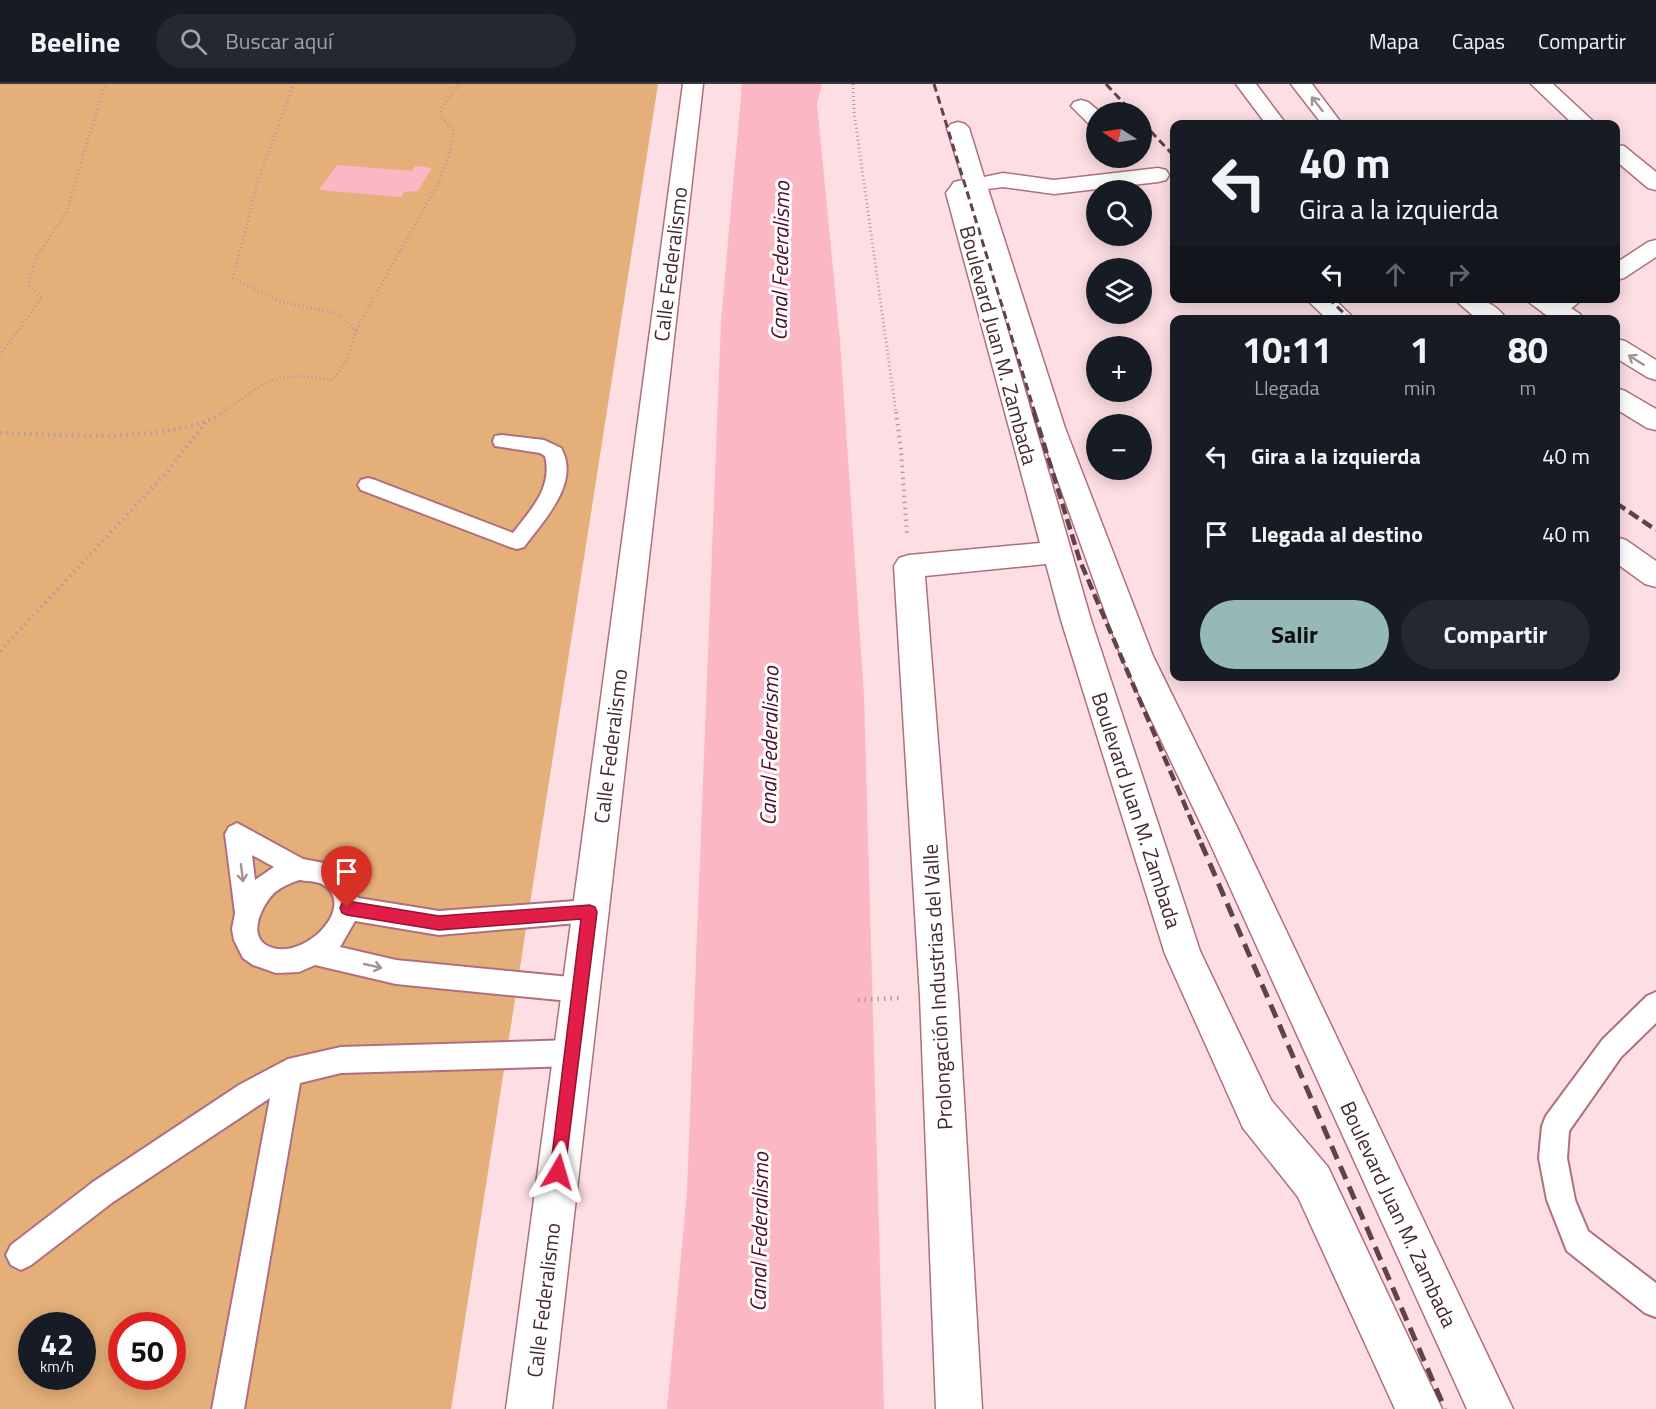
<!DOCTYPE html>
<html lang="es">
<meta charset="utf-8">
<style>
body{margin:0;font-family:"Titillium Web",sans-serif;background:#242831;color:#f1f3f6;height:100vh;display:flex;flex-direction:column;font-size:22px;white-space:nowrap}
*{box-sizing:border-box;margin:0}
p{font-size:20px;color:#9ea1a6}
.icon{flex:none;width:33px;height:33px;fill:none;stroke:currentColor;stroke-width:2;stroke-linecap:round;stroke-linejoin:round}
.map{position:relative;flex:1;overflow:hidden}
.sheet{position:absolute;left:1170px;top:231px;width:450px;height:366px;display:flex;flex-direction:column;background:#171b24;border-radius:12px;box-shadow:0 3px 15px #0003}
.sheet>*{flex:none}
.banner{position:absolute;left:1170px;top:36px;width:450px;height:183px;border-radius:12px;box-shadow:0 3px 15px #0003;background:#171b24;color:#f1f3f6;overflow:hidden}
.needle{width:39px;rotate:282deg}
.controls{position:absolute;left:1086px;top:18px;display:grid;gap:12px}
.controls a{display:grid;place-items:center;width:66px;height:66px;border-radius:50%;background:#171b24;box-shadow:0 3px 15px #0003;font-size:30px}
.speed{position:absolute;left:18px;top:1228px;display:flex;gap:12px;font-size:30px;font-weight:700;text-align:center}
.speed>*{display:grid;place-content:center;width:78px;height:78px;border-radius:50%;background:#171b24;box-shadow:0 3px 15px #0003;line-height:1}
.speed small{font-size:15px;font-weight:400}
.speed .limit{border:9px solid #d22;background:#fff;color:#111}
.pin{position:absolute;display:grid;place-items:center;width:51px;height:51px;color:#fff;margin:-62px -26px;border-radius:50% 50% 50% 0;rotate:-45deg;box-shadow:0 0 6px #0007}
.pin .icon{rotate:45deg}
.me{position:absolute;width:66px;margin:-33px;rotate:7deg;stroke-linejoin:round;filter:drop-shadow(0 0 4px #0008)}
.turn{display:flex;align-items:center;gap:21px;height:126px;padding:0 30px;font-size:27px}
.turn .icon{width:78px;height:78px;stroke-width:2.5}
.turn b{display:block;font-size:42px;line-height:51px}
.lanes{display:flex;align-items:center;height:57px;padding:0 30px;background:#0003;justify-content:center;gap:30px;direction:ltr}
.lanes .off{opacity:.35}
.eta{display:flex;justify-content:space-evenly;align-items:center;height:102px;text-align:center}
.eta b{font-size:36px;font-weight:700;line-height:42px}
.action{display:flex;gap:12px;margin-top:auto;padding:12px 30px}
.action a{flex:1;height:69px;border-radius:36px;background:#96b8b6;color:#111;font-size:24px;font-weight:700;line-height:69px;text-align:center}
.action a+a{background:#242831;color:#f1f3f6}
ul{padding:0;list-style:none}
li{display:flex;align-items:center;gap:18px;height:78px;padding:0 30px}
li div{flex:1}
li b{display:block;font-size:22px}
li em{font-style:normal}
header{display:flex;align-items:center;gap:36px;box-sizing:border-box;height:84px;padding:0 30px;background:#171b24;border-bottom:2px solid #363941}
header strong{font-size:28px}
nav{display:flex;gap:33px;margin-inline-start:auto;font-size:21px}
.search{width:420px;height:54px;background:#242831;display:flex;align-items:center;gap:15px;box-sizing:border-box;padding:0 21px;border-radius:33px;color:#9ea1a6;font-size:22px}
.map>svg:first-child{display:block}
.green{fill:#e4af79;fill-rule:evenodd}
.water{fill:#fcb7c4}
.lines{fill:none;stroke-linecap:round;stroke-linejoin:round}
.service-casing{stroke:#b06f7d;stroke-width:4}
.minor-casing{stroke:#b06f7d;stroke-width:3}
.secondary-casing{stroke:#b06f7d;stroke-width:3}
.primary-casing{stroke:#b06f7d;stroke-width:3}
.path-far2{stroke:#b79a9f;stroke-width:3;stroke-dasharray:1 3;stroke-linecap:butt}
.path-far1{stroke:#b79a9f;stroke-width:4;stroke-dasharray:1.5 4.5;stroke-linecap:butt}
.path{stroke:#b79a9f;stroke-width:4.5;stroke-dasharray:1.5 5;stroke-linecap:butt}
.service{fill:#fff;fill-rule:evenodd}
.minor{fill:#fff;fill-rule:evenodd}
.secondary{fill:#fff;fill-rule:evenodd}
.primary{fill:#fff;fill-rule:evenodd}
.rail-far2{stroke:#5f4348;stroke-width:3;stroke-dasharray:8 4.5;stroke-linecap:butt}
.rail-far1{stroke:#5f4348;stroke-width:4.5;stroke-dasharray:11 5;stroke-linecap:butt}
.rail{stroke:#5f4348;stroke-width:5;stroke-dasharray:14 8;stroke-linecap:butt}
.oneway{stroke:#a29496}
.route{fill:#e11d48;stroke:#92132f;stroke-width:1.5}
.labels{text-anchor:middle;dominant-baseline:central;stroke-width:6;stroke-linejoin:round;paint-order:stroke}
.street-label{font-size:21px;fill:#44292e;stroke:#fff}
.water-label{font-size:22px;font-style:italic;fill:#500d23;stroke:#fff}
</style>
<header>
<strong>Beeline</strong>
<div class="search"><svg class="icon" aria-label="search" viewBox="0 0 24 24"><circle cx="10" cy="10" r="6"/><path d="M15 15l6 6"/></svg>Buscar aquí</div>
<nav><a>Mapa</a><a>Capas</a><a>Compartir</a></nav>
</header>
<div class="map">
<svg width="1656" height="1325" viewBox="0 0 1656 1325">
<rect width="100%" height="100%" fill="#fcdee3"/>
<path class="green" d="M0 0H658L451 1325H0ZM32 1242H82V1293H32ZM122 1242H172V1293H122Z"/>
<path class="water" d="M742 0H822L817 20 840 257 864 612 884 1325H667L687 1107 721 237Z
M337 81 412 87 415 82 432 84 418 107 404 108 401 113 319 106Z"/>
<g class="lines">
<defs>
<path id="service" d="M502 351 544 356 561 364C581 399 543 437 524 463L517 465 510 463 361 406 358 401 361 396 368 394 375 396 513 449C531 425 553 404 545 372L540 369 495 362 493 357 495 352Z
M237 739 303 775 334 781 349 792 358 814 439 827 589 816 598 819 601 827 598 835 589 838 439 851 355 837 340 863 396 876 580 894 589 897 593 906 589 915 580 918 396 900 315 881 299 888 276 889 253 881 243 874 234 856 232 845 235 829 225 750 229 743ZM252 771 274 783 255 796ZM299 796C306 797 316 797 322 800 359 821 305 877 270 863 246 854 261 822 274 809 281 803 290 799 299 796Z
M1656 908V939L1621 973 1569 1047 1567 1074 1575 1116 1588 1147 1656 1199V1233L1645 1229 1567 1167 1547 1116 1539 1074 1542 1042 1546 1032 1603 955 1647 912Z
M573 956 582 960 586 969 582 978 573 982 341 989 300 999 244 1325H212L270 1014 113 1118 31 1181 21 1186 11 1181 6 1171 11 1161 93 1098 239 1001 288 975 341 963Z"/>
<path id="minor" d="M1531 0H1553L1596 40H1573Z
M1081 16 1088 18 1100 28H1096V42L1089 40 1071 22 1074 18Z
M958 38 965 40 969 44 984 93 1003 89 1054 96 1158 84 1166 86 1169 91 1166 96 1158 98 1054 110 1003 103 988 105 1065 344 1153 572 1236 741 1513 1325H1467L1209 757 1121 572 1039 344 987 174 1091 536 1200 867 1271 1016 1328 1083 1442 1325H1395L1298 1113 1243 1044 1165 870 1061 536 1046 480 925 492 958 912 982 1325H936L920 912 894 482 899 474 909 471 1040 459 946 109 954 98 963 96 947 44 951 40Z
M1616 61 1624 62 1656 88V106L1648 104 1616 77Z
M1656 156V173L1624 194 1616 196V179L1648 158Z
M1305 214H1333L1356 236H1328Z
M1551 214H1582C1574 226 1557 233 1543 229L1540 224Z
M1616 453 1626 456 1656 477V503L1645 500 1616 479Z"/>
<path id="secondary" d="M683 0H703L552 1325H506Z"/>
<path id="primary" d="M1236 0H1256L1286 40H1266Z
M1291 0H1312L1342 40H1322Z
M1453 214C1475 214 1494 215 1507 236H1478Z
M1527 214H1556L1580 230 1583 236H1553L1530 219Z
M1616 255 1625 257 1656 276V296L1647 293 1616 274Z
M1616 304 1625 307 1656 325V346L1647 344 1616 325Z"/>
</defs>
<use href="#service" class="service-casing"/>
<use href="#minor" class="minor-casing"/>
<use href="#secondary" class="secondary-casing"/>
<use href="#primary" class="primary-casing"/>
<path class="path-far2" d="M853 0 854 27 896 329
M356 246 440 96 450 67 454 46 440 32 441 25 459 0
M0 271 42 214 28 200 37 172 66 129 105 0
M222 329C270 296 271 286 333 296L347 276 356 246 335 229 279 217 233 194 258 96 294 0"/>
<path class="path-far1" d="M896 328 901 366 907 452
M0 349C60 350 174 361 224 328
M0 567 167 388 206 338"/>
<path class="path" d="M858 916 900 914"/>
<use href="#service" class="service"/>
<use href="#minor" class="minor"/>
<use href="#secondary" class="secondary"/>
<use href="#primary" class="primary"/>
<path class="rail-far2" d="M934 0 1035 329
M1106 0 1132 28
M1142 38 1174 72
M1328 214 1351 236"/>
<path class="rail-far1" d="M1034 328 1080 477 1202 761
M1616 419 1656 446"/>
<path class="rail" d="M1201 759 1445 1325"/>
</g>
<defs><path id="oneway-shaft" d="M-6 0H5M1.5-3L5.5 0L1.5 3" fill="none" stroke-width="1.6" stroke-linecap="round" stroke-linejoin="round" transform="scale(1.5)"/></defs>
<g class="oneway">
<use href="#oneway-shaft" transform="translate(1317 20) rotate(-128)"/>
<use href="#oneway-shaft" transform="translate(1636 276) rotate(-148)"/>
<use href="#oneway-shaft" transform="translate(242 789) rotate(83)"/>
<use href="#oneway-shaft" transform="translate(373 882) rotate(13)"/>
</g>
<path class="route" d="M347 817 439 832 590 821 595 823 597 828 564 1094 558 1096 552 1094 550 1088 581 835 439 846 347 831 342 829 340 824 342 819Z"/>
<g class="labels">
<g class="street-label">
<text transform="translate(670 180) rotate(-83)">Calle Federalismo</text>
<text transform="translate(999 261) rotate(75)">Boulevard Juan M. Zambada</text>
<text transform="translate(610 662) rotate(-83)">Calle Federalismo</text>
<text transform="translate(1137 726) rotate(72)">Boulevard Juan M. Zambada</text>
<text transform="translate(937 903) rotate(-93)">Prolongación Industrias del Valle</text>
<text transform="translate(1399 1130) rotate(65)">Boulevard Juan M. Zambada</text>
<text transform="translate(543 1216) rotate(-83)">Calle Federalismo</text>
</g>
<g class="water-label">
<text transform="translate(780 177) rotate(-89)">Canal Federalismo</text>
<text transform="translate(769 662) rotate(-89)">Canal Federalismo</text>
<text transform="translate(759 1148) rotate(-89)">Canal Federalismo</text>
</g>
</g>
</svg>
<div class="controls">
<a><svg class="needle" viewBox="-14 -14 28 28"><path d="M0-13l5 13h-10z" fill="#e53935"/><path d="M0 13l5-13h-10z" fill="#9ea1a6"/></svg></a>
<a><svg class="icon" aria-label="search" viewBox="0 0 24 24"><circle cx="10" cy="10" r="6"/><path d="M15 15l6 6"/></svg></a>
<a><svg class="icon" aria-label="layers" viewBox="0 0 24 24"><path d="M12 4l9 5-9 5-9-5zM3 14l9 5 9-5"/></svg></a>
<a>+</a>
<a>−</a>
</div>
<div class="speed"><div>42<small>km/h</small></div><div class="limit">50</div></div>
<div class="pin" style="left:347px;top:824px;background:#d93025"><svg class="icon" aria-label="arrive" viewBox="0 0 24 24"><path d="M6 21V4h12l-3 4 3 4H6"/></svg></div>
<svg class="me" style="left:558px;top:1088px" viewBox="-20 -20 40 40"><path d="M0-17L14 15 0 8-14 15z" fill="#e11d48" stroke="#fff" stroke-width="4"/></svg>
<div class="banner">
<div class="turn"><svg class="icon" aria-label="left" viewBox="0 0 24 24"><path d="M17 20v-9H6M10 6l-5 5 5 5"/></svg><div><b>40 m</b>Gira a la izquierda</div></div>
<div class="lanes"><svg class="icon" aria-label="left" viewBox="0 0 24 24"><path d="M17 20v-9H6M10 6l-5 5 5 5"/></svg><svg class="icon off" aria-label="ahead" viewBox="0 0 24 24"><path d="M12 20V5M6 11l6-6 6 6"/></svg><svg class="icon off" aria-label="right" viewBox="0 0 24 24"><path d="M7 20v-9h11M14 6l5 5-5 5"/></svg></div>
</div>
<section class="sheet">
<div class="eta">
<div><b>10:11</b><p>Llegada</p></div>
<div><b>1</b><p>min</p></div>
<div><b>80</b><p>m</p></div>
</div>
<ul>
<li><svg class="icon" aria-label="left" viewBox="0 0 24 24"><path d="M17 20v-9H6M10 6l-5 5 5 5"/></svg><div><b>Gira a la izquierda</b></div><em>40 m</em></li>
<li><svg class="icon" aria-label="arrive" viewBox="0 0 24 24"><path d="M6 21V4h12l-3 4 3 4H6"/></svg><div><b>Llegada al destino</b></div><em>40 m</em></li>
</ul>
<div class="action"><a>Salir</a><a>Compartir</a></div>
</section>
</div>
